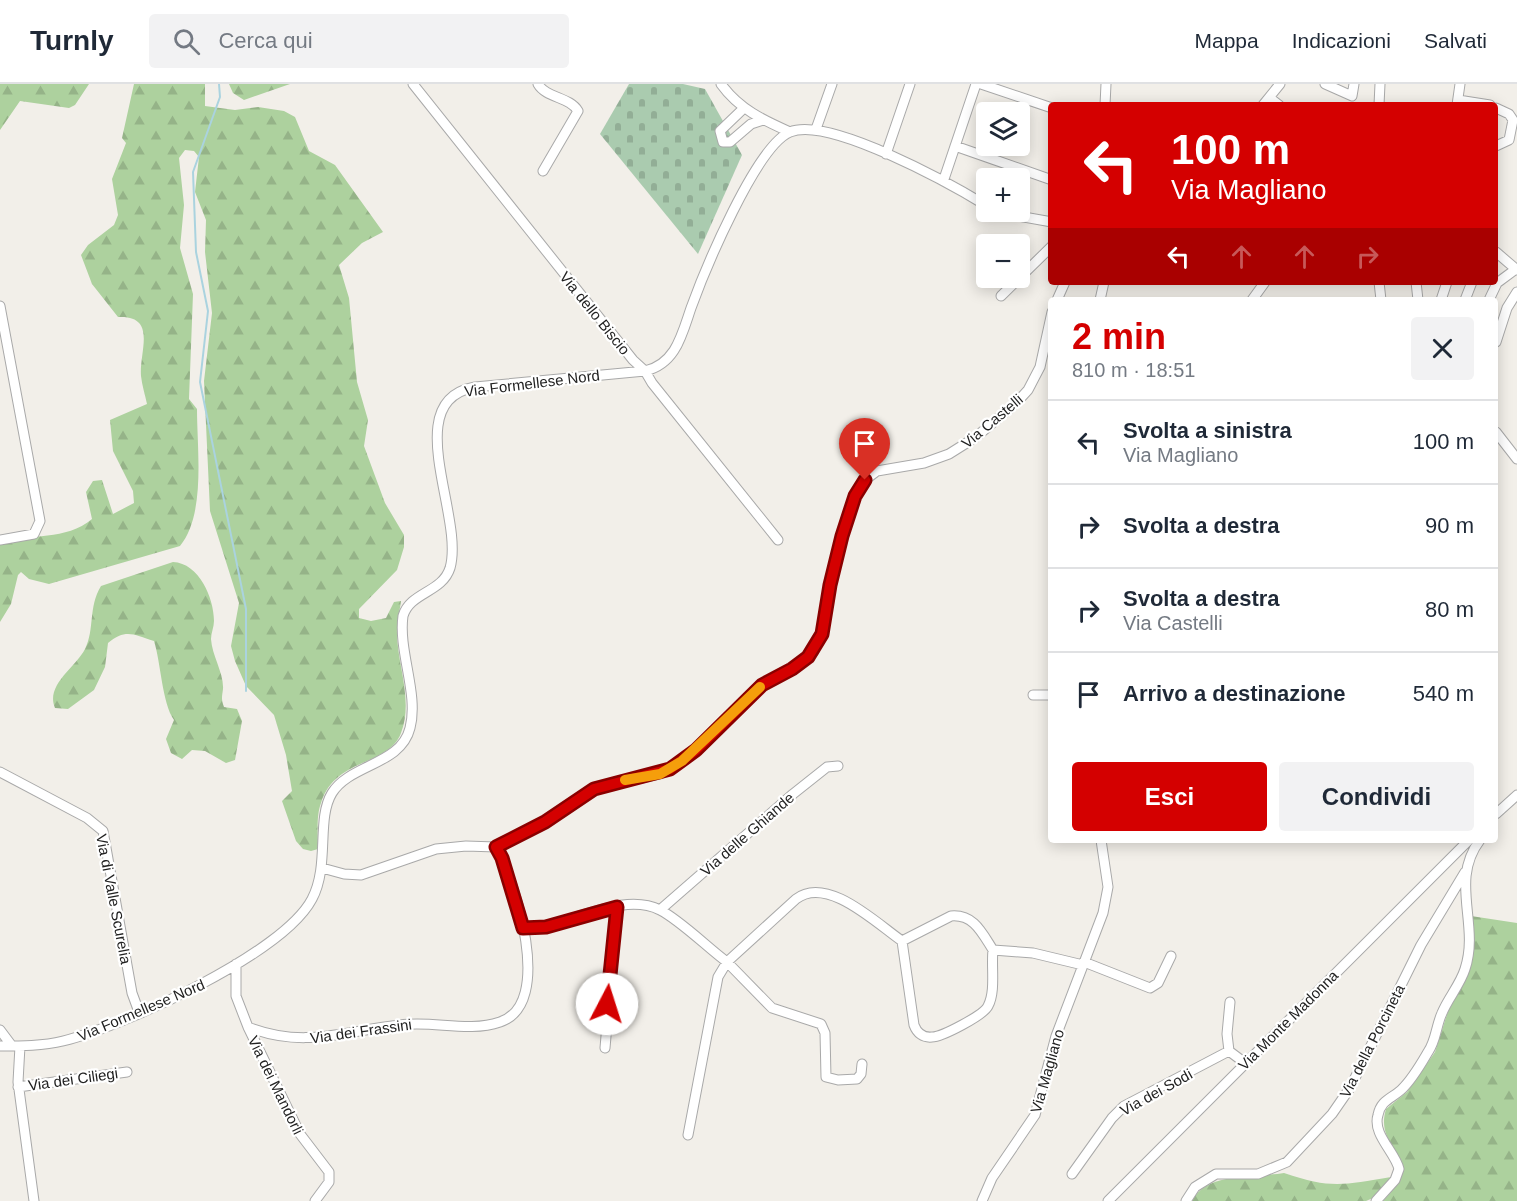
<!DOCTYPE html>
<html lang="it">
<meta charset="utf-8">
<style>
body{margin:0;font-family:Helvetica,sans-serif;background:#f2f2f3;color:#1f2937;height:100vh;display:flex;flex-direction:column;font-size:22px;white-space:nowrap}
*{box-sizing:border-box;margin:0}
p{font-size:20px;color:#747a83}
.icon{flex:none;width:33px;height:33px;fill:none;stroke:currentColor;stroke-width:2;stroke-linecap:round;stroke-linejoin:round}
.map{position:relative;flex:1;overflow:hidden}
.side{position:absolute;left:1048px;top:213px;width:450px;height:546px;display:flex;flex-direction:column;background:#fff;border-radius:6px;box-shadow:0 3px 15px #0003}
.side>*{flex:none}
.hud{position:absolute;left:1048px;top:18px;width:450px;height:183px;border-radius:6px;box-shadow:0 3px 15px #0003;background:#d40000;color:#fff;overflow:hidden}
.controls{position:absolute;left:976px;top:18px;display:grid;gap:12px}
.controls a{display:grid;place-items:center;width:54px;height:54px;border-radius:6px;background:#fff;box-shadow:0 3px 15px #0003;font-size:30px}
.pin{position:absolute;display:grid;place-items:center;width:51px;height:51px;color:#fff;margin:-62px -26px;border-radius:50% 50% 50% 0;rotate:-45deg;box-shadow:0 0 6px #0007}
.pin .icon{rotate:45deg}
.me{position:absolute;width:66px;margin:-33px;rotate:5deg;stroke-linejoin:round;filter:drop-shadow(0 0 4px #0008)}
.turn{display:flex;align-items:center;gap:21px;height:126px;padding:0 24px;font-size:27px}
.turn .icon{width:78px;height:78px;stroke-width:2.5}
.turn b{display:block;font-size:42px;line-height:51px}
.lanes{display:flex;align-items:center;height:57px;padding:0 24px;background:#0003;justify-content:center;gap:30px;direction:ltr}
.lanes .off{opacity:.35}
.round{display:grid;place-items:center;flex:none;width:63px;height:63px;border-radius:6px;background:#f2f2f3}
.overview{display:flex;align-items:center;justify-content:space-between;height:102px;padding:0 24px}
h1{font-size:36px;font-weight:600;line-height:45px;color:#d40000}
.primary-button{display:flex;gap:12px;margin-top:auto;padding:12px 24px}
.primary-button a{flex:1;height:69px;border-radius:6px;background:#d40000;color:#fff;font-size:24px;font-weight:600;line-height:69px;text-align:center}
.primary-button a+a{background:#f2f2f3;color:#1f2937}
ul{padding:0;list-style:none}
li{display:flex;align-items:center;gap:18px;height:84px;padding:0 24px;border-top:2px solid #e0e1e3}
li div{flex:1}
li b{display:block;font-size:22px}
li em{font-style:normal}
header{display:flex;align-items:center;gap:36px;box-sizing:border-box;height:84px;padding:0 30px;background:#fff;border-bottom:2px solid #e0e1e3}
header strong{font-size:28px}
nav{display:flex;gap:33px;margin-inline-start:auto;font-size:21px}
.search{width:420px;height:54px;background:#f2f2f3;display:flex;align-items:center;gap:15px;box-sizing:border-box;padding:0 21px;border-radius:6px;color:#747a83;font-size:22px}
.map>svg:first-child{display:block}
.forest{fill:url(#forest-firs)}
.cemetery{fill:url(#cemetery-stones)}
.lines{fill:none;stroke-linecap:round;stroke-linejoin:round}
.stream{stroke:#aad3df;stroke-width:2}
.minor-casing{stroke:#a9a9a9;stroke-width:11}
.minor{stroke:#fff;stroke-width:9}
.route-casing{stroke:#8a0000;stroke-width:15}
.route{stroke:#d40000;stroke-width:10}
.slow{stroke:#f59e0b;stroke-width:10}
.labels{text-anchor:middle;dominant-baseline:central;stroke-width:4.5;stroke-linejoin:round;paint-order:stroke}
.street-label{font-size:15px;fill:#222;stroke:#fff}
</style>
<header>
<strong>Turnly</strong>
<div class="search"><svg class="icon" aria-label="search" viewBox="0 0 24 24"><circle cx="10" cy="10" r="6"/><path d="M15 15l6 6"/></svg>Cerca qui</div>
<nav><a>Mappa</a><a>Indicazioni</a><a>Salvati</a></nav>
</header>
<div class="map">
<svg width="1517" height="1117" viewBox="0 0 1517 1117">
<defs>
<pattern id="forest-firs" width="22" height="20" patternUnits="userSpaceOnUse" patternTransform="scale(1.5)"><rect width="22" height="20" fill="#add19e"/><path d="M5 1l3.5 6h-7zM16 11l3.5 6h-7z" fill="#95b388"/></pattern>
<pattern id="cemetery-stones" width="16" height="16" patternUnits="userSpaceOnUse" patternTransform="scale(1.5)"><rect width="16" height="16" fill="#aacbaf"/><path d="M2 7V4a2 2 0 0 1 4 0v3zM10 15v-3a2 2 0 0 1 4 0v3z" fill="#92ae96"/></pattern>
</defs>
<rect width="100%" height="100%" fill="#f2efe9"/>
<path class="forest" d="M0 0H89L75 21 69 24 20 17 0 46Z
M134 0H205V22L235 26 258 23 284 27 295 33 309 67 335 81 383 148 362 159 339 181 349 214 357 298 368 336 364 362 385 419 404 451V463L397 486 359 525V534L371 537 386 534 394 518 401 517C400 526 397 536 397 545 396 579 414 615 401 649 388 683 335 673 321 719 316 732 318 751 318 765L311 767 303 765 296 757 282 717 292 707 286 671 274 631 246 602 235 577 231 562 239 519 210 427 204 297 212 229 205 168 206 136 195 108 199 73 194 67 185 66 179 74 184 121 180 164 193 210 189 315 197 325C197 366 206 430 180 462L49 500 29 495 21 488 18 491 11 520 0 538V459C30 449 66 457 92 435L86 408 93 397 102 396 113 430 134 419 133 407 113 367 110 336 147 320C145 311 142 301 141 292 139 268 158 231 118 233L92 200 81 171 88 161 114 141 118 131 112 95 126 59 122 54Z
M229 0H290L244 16 233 9Z
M173 478C199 479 214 514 214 537 214 543 211 549 211 555 212 572 224 589 223 605 222 613 221 615 224 623L237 625 242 637 235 676 226 679 205 667 192 666 182 675 171 669 166 655 174 636C162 619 161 579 154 557 134 551 126 544 108 559L105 583 94 606 68 625 55 624C45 601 76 583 85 565 95 545 88 523 101 502Z
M1471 832 1517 839V1117H1383C1429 1070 1373 1068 1386 1025L1407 1008 1435 968 1449 924 1470 885Z
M1284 1089C1331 1105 1343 1101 1391 1093L1373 1114 1366 1117H1192C1207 1087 1256 1094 1284 1089Z"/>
<path class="cemetery" d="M629 0H683L705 5 742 71 698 170 600 50Z"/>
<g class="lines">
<path class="stream" d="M219 0 220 13 193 88 196 168 208 227 200 298 246 525V607"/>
<defs>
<path id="minor" d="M413 0 633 276 645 287 652 299 778 456
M538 0C546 14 570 13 578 27L543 87
M721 0C739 25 763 36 790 48
M981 0 1052 24
M1325 0 1352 12
M1352 12 1354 0
M1270 14 1279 21
M1458 16 1490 21
M1105 21 1106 0
M1263 21 1280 0
M1379 21 1380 0
M1457 21 1460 0
M744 24 720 47 723 58H730L751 40 763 36
M1496 24 1509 30 1513 36 1509 56 1496 62
M816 45 832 0
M955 62 1052 96
M886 70 910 0
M944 95 976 0
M996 128 1052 138
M1496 168 1517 186
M1379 198 1381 216
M1416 198 1418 216
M1001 212 1052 162
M1057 216 1065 198
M1100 216 1104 198
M1252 216 1265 198
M1441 216 1447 198
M1465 216 1472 198
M1489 216 1497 199 1516 185
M0 222 40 437 34 450 0 456
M1496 258 1507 224 1517 208
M1496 348 1517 375
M1033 611H1052
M0 688 87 734 103 747 132 909 139 928
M1496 730 1517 711
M322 784 344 790 361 791 436 765 466 762 496 763 548 736 594 705 660 690 690 671 762 601 792 585 814 567 824 542 829 501 842 452 855 412 865 396 877 387 924 379 949 370 976 353 1017 318 1028 306 1040 283 1052 228
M660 826 793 710 827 683 838 682
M523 844C566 845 620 806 660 826 680 836 708 864 727 878L796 815C827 791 876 839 902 857L951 832C974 830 982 849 993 866L1033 869 1083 881
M902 857 914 941C917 949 923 954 932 953 942 953 984 931 988 922 996 907 991 883 993 866
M1084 878 1150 904 1158 899 1171 872
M236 880V912L248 943C304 965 344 947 400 941 433 936 468 949 500 938 555 920 515 798 496 763
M1230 918 1227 950 1229 967 1245 979
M248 943 300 1050 329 1088V1098L315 1117
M0 946 12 962
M0 962C21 962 43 962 63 957 124 942 283 870 312 815 330 781 316 735 332 709 350 680 401 681 410 644 419 610 398 567 403 532 410 508 442 509 450 484 465 432 398 317 475 303L645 287C676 280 682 250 691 224 704 188 756 62 790 48 829 32 951 100 987 122
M20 962 18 998 34 1117
M605 964 617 823
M18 1003 127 988
M688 1051 718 893 727 878 772 924 821 940 825 949 826 993 838 996 857 995 861 990 862 980
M1072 1090 1112 1034 1124 1022 1229 967
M982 1117 992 1094 1035 1031 1056 952 1103 829 1108 803 1101 756
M1108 1117 1469 756
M1186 1117 1195 1103 1216 1090H1258L1287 1078 1332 1030 1350 1004 1421 861 1465 788
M1376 1117 1395 1096 1399 1085C1395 1068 1372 1050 1378 1031 1381 1016 1391 1015 1401 1006 1412 996 1421 980 1428 968 1436 957 1436 942 1442 929 1448 914 1460 901 1465 885 1480 840 1449 797 1480 756"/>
</defs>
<use href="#minor" class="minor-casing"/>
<use href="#minor" class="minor"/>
</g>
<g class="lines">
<defs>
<path id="route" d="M607 920 617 823 546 843 523 844 502 774 496 763 545 738 594 705 670 685 696 666 762 601 792 585 808 573 822 550 830 501 842 452 855 412 865 396"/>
</defs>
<use href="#route" class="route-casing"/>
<use href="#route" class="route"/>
<path class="slow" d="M625 696 660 690 682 677 760 603"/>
</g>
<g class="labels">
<g class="street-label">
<text transform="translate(595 229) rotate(51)">Via dello Biscio</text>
<text transform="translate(532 299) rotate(-7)">Via Formellese Nord</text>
<text transform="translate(992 337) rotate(-40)">Via Castelli</text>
<text transform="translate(747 750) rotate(-41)">Via delle Ghiande</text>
<text transform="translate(114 815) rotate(79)">Via di Valle Scurelia</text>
<text transform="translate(141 926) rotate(-23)">Via Formellese Nord</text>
<text transform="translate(1288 936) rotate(-45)">Via Monte Madonna</text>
<text transform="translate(361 947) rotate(-8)">Via dei Frassini</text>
<text transform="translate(1372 957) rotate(-63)">Via della Porcineta</text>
<text transform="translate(1047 987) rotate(-74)">Via Magliano</text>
<text transform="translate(73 995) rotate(-8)">Via dei Ciliegi</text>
<text transform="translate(276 1001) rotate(64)">Via dei Mandorli</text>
<text transform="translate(1156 1008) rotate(-29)">Via dei Sodi</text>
</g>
</g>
</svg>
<div class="controls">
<a><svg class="icon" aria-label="layers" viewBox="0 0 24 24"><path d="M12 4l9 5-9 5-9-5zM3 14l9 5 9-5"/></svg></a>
<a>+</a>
<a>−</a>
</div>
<div class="pin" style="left:865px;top:396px;background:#d93025"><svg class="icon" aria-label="arrive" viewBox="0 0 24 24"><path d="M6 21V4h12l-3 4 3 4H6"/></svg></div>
<svg class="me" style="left:607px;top:920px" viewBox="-20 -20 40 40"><circle r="19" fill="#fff"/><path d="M0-13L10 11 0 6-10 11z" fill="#d40000"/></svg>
<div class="hud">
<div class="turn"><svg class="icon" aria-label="left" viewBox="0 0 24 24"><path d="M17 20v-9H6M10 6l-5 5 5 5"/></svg><div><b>100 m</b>Via Magliano</div></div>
<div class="lanes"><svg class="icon" aria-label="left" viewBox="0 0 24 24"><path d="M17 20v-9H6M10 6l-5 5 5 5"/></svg><svg class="icon off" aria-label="ahead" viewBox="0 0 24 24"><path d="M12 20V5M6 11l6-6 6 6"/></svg><svg class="icon off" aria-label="ahead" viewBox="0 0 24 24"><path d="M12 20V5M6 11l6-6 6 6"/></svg><svg class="icon off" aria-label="right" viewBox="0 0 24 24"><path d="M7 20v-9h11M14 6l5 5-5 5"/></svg></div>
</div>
<section class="side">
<div class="overview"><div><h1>2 min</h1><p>810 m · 18:51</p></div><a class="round"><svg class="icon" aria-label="close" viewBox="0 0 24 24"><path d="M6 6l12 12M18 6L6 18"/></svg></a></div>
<ul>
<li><svg class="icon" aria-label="left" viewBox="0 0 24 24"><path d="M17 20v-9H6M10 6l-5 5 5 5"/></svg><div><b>Svolta a sinistra</b><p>Via Magliano</p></div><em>100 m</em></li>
<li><svg class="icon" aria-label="right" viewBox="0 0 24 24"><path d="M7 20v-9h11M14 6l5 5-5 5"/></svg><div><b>Svolta a destra</b></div><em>90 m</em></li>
<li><svg class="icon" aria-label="right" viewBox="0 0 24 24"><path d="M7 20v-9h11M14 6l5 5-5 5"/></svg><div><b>Svolta a destra</b><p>Via Castelli</p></div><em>80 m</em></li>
<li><svg class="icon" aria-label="arrive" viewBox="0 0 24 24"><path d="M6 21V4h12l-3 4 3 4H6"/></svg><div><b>Arrivo a destinazione</b></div><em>540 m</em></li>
</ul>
<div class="primary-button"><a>Esci</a><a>Condividi</a></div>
</section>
</div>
